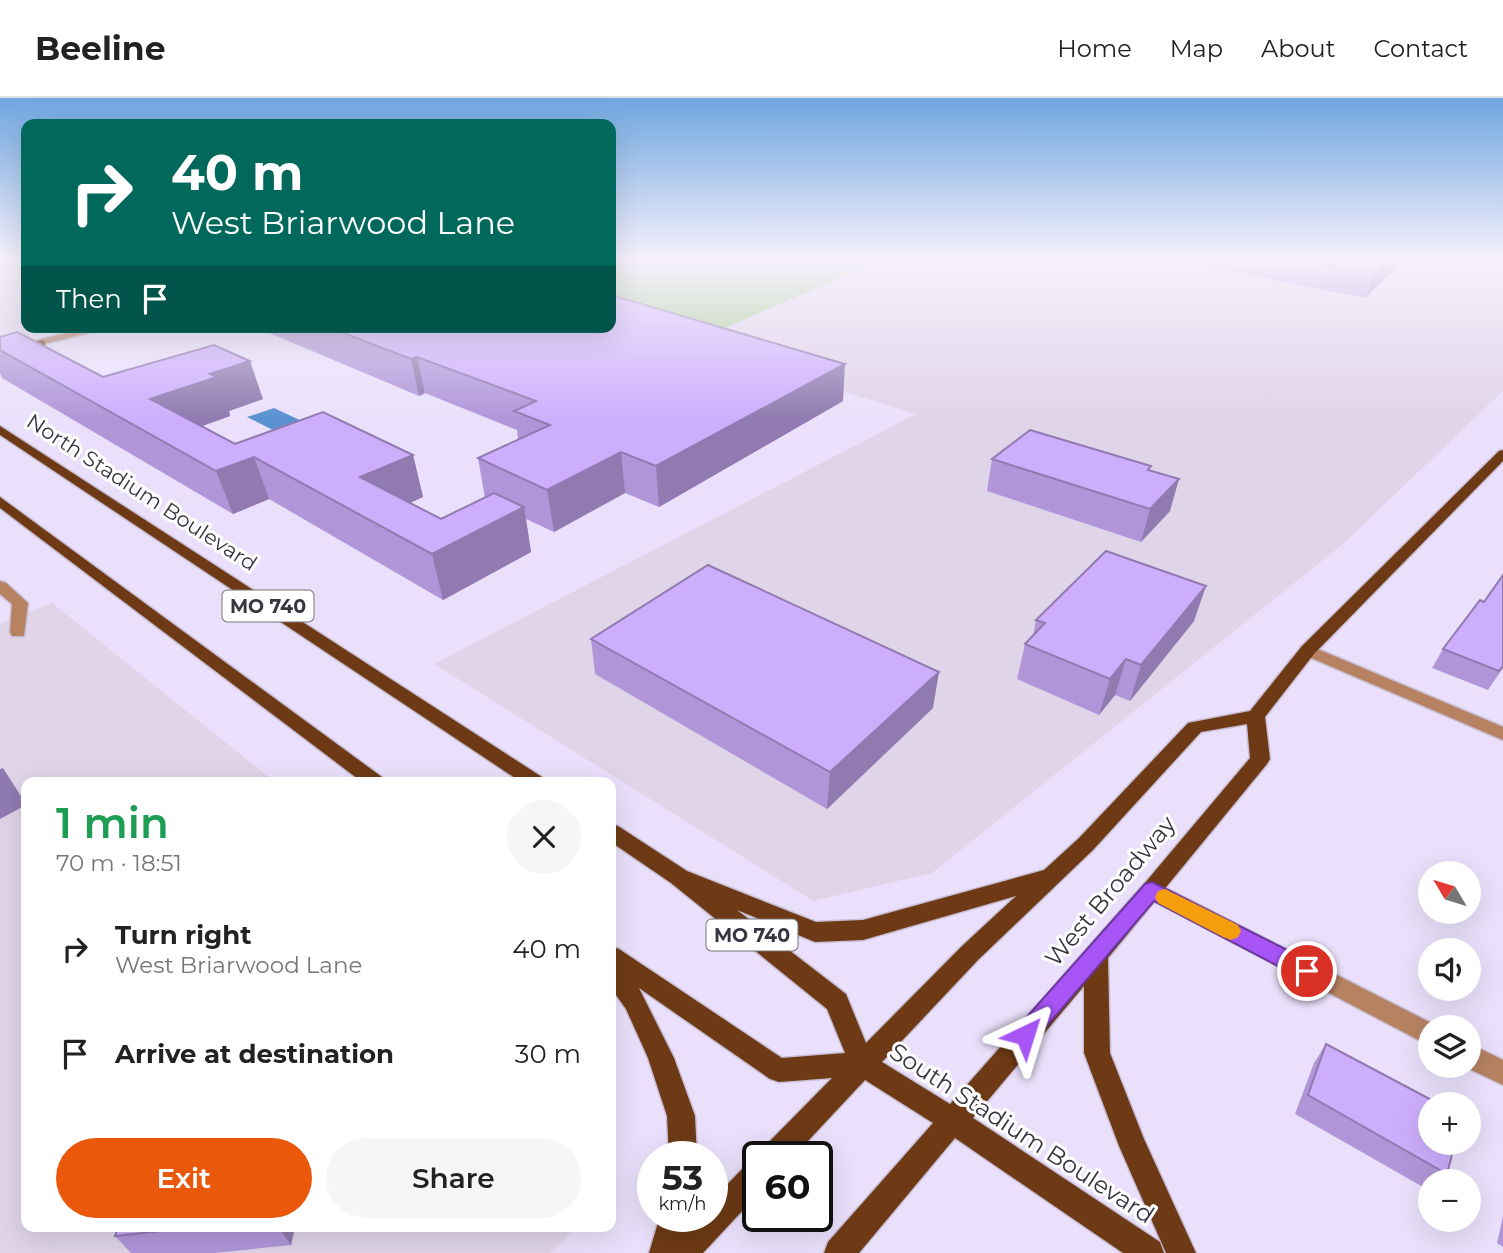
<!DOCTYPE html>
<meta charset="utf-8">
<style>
body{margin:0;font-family:Montserrat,sans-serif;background:#f6f6f6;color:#222;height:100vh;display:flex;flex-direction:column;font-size:26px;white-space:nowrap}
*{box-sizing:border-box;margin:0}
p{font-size:23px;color:#767676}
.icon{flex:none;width:38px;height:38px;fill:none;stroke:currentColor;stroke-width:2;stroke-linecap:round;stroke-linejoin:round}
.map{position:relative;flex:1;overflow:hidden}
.panel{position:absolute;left:21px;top:679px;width:595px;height:455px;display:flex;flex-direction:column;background:#fff;border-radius:14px;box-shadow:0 7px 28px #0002}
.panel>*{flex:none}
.banner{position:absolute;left:21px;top:21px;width:595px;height:214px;border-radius:14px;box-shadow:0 7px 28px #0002;background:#00695c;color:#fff;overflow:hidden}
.needle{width:46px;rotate:308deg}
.tools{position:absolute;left:1418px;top:763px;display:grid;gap:14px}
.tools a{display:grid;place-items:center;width:63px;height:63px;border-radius:50%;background:#fff;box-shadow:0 7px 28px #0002;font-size:35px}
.speed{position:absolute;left:637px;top:1043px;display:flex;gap:14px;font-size:35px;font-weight:700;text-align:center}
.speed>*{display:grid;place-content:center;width:91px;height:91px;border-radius:50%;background:#fff;box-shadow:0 7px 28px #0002;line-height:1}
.speed small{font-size:18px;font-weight:400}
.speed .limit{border:4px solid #111;border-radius:10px;background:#fff;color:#111}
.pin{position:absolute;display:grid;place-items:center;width:60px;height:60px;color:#fff;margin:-30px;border:4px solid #fff;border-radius:50%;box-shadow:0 2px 7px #0007}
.me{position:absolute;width:77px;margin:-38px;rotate:41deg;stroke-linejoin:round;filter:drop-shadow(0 0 5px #0008)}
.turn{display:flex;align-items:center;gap:24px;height:147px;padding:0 35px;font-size:32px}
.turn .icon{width:91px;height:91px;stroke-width:2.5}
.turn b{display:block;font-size:49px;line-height:60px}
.then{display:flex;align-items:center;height:66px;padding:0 35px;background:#0003;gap:14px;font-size:26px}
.round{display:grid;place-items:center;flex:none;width:74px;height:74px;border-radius:37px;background:#f6f6f6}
.summary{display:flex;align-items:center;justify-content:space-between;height:119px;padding:0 35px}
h1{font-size:42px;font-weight:600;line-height:52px;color:#1e9e55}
.primary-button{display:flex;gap:14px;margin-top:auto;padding:14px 35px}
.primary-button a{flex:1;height:80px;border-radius:42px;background:#ea580c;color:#fff;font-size:28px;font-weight:600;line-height:80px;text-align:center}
.primary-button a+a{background:#f6f6f6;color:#222}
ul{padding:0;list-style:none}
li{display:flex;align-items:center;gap:21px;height:105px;padding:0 35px}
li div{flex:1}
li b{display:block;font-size:26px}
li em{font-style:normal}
header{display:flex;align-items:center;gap:42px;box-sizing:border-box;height:98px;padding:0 35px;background:#fff;border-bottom:2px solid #e0e0e0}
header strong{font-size:33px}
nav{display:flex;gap:38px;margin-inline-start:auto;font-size:24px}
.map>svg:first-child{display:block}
.commercial{fill:#dfd4e8}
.green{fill:#a6cc8d}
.water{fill:#5a91d2}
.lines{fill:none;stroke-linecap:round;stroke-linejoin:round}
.stream{fill:#5a91d2;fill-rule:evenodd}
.minor-casing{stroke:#c7bed5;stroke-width:3}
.major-casing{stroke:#c7bed5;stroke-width:3}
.minor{fill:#b68262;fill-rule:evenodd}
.major{fill:#6e3a15;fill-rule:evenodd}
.wall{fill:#b096d9}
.shaded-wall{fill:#907ab0}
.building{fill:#cdaefc;stroke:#907ab0;stroke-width:2}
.route{fill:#a855f7;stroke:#6d37a1;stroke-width:2}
.slow{fill:#f59e0b}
.labels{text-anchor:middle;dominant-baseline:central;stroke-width:6;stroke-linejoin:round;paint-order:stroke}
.shield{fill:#fff;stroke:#747279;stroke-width:2}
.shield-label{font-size:19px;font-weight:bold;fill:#39353f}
.street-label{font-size:21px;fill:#39353f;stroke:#fff}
.near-street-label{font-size:24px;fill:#39353f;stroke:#fff}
</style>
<header>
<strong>Beeline</strong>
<nav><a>Home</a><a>Map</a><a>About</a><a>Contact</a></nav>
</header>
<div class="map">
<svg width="1503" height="1155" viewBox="0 0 1503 1155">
<rect width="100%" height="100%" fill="#eae0fb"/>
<path class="commercial" d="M611 161H1503V293L1343 446 932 775 813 803 434 566 916 316 611 222Z
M26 162V229H63L0 243V167Z
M52 505 275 684H26V1129H576L550 1155H0V526Z"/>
<path class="green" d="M611 161H884L690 245 611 221Z"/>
<path class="water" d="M274 310 306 325 279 335 247 319Z"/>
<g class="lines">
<path class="stream" d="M26 162V164L0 169V167Z"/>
<defs>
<path id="minor" d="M93 229H112L0 257V251Z
M0 483 6 485 28 505 24 538H12L10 534 12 506 0 496Z
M1308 547 1503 629V642L1302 556 1300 552 1302 548Z
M1152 783 1439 929H1430V948L1144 798 1141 792 1144 786Z
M1468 945 1503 962V987L1463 968H1468Z"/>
<path id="major" d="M41 242 45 243V247L0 263V256Z
M0 328 542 679 545 684H521L0 337Z
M1503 352V363L1314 556 1265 619 1270 661 1267 666 1108 860 1110 955 1144 1041 1196 1155H1166L1119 1048 1084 955V888L973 1020 1160 1144 1164 1155H1123L955 1040 859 1155H824L828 1144 933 1025 865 982 793 1059H760L764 1049 832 980 779 984 770 981 639 890 674 960 695 1018 697 1059H669L667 1018 648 960 626 911 611 890V848L619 851 782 960 845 955 827 911 671 785 611 744V726L618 728 687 773 816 824 863 822 1044 772 1079 740 1188 625 1250 613 1302 548 1499 353ZM1247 626 1250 660 1144 786 950 1006 882 964 978 862 1093 752 1201 634ZM1016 798 962 848 866 945 846 896 737 812 815 844 863 842Z
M0 399 382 679 385 684H362L0 410Z
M758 1061V1096L703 1155H649L660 1118H690L687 1129 697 1118H712V1102L748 1065Z"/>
</defs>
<use href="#minor" class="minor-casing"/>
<use href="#major" class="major-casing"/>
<use href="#minor" class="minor"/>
<use href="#major" class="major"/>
</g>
<path class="wall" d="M1168 161H1405L1365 200Z
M255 229H611L843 303 659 409 625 395 554 434 526 421 531 454 443 502 269 401 233 416 2 280 0 275V239L103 279 263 301 229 313 230 318 202 328 235 346 413 357 423 399 410 405 441 421 485 400 478 360 518 342 517 332 425 295 419 298Z
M992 361 1170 413 1141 444 987 393Z
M1503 477V570L1488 592 1432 570 1443 551 1484 504Z
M1036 522 1194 523 1130 603 1115 597 1099 617 1017 581 1025 546 1033 538Z
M591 541 933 610 827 711 595 576Z
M1326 946 1447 1076 1440 1083H1430V1093L1295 1016 1314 965Z
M1503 1118V1149L1497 1145Z
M118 1129H295L291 1147 214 1155H131L115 1138Z"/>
<path class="shaded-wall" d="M1390 161H1405L1365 200 1375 175Z
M417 259 425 295 419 298 411 261Z
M250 263 263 301 229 313 230 318 166 341 150 301 210 276Z
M845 266 843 303 659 409 656 368Z
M621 354 625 395 554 434 547 392Z
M413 357 423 399 372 422 360 379Z
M254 359 269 401 233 416 216 373Z
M1179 381 1170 413 1141 444 1150 411Z
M524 409 531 454 443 502 432 456Z
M1206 488 1194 523 1130 603 1141 567Z
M1126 561 1115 597 1099 617 1110 581Z
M939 574 933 610 827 711 830 674Z
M3 670 26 706V707L0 721V671Z
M278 1129H295L291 1147Z"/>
<path class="building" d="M1294 161H1390L1375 175Z
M611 197 845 266 656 368 621 354 547 392 478 360 550 327 514 313 536 303 417 259 411 261 328 229H611Z
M17 234 103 279 214 247 250 263 210 276 217 279 150 301 235 346 323 314 413 357 360 379 441 421 494 395 524 409 432 456 254 359 216 373 0 252V239Z
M1030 332 1151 368 1148 372 1179 381 1150 411 992 361Z
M1106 453 1206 488 1141 567 1126 561 1110 581 1025 546 1045 525 1036 522Z
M708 467 939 574 830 674 591 541Z
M1503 477V568L1499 573 1443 551 1480 502 1484 504Z
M1326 946 1439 1006H1430V1045H1455L1447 1076 1308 997Z
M118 1129H199L115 1138Z"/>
<linearGradient id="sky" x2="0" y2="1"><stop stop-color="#6fa6df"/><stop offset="0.5" stop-color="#f6f1fd"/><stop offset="1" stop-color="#f6f1fd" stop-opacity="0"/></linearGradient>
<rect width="1503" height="322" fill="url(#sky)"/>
<path class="route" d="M1152 784 1315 866 1318 873 1315 879 1307 882 1299 879 1154 803 1033 944 1025 947 1017 944 1014 937 1017 930 1145 786Z"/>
<path class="slow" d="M1165 791 1238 827 1241 833 1238 839 1231 842 1223 839 1158 805 1155 799 1158 793Z"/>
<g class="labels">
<g class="shield">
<rect x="222.5" y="492.5" width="91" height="31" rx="5"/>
<rect x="706.5" y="821.5" width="91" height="31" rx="5"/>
</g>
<g class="shield-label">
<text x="268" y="508">MO 740</text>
<text x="752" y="837">MO 740</text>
</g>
<g class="street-label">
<text transform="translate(142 394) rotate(33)">North Stadium Boulevard</text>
</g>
<g class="near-street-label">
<text transform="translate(1110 793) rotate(-50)">West Broadway</text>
<text transform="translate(1022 1035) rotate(33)">South Stadium Boulevard</text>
</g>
</g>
</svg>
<div class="tools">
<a><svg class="needle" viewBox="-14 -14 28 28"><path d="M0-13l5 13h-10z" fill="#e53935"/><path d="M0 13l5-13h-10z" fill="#767676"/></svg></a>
<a><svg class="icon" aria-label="sound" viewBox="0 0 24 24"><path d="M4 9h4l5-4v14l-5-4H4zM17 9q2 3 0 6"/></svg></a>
<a><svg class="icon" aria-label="layers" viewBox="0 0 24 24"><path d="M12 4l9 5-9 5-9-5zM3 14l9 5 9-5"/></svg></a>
<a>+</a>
<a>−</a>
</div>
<div class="speed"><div>53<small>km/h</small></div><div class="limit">60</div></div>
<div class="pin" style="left:1307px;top:873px;background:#d93025"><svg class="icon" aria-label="arrive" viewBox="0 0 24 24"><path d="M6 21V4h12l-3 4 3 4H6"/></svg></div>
<svg class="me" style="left:1025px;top:937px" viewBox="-20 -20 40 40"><path d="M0-17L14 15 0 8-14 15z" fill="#a855f7" stroke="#fff" stroke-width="4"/></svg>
<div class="banner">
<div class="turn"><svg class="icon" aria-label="right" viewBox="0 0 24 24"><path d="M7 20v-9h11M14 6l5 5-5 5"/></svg><div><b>40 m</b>West Briarwood Lane</div></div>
<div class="then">Then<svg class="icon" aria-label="arrive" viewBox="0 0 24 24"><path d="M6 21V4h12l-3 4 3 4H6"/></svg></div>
</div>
<section class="panel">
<div class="summary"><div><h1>1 min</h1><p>70 m · 18:51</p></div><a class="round"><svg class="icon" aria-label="close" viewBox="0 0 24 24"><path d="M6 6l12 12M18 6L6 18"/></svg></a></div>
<ul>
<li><svg class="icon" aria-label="right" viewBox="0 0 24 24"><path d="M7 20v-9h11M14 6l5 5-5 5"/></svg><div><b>Turn right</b><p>West Briarwood Lane</p></div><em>40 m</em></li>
<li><svg class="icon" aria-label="arrive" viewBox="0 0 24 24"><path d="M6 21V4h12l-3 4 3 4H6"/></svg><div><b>Arrive at destination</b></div><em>30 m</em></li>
</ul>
<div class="primary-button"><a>Exit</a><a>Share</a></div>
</section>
</div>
